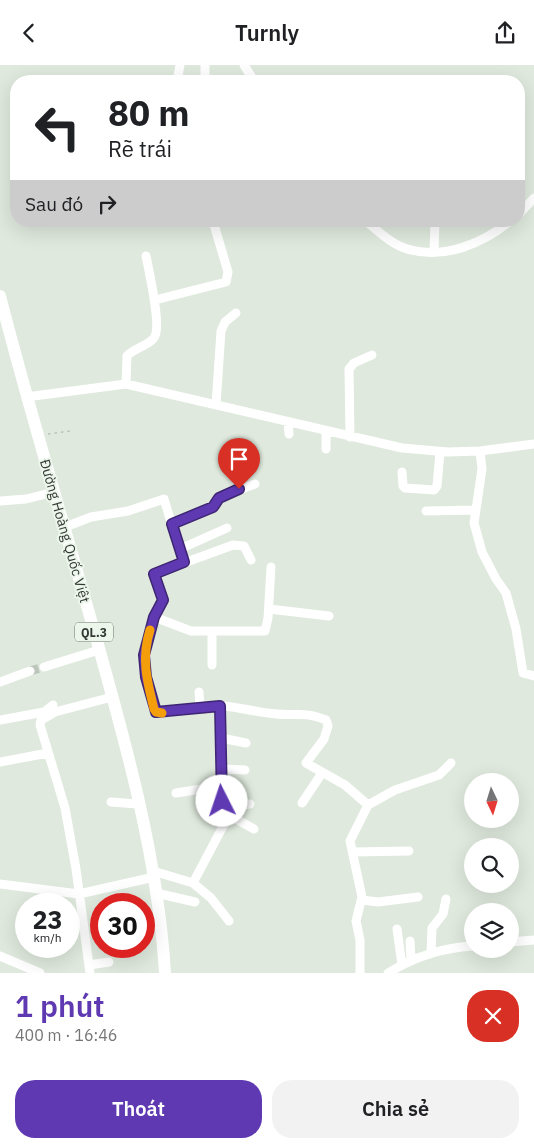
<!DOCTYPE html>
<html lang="vi">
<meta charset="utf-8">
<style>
body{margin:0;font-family:"IBM Plex Sans",sans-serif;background:#f2f2f2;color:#202124;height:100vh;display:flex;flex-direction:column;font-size:19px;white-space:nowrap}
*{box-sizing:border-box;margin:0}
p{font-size:16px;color:#757577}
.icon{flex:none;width:28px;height:28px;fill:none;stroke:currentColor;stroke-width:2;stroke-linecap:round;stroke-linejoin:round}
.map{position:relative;height:908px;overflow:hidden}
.panel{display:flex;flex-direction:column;background:#fff;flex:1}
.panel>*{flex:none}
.banner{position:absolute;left:10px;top:10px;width:515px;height:152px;border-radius:20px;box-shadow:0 5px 20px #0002;background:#fff;color:#202124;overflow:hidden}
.needle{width:32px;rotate:176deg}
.controls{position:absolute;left:464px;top:708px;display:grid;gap:10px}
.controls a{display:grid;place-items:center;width:55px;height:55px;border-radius:50%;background:#fff;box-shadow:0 5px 20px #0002;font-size:25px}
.speed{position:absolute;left:15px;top:828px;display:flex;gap:10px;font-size:25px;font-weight:700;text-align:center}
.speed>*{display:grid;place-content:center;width:65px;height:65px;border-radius:50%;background:#fff;box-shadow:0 5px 20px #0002;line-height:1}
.speed small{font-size:12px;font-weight:400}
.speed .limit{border:8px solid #d22;background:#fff;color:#111}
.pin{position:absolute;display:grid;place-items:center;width:42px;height:42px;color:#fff;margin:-51px -21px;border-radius:50% 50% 50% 0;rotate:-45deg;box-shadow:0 0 5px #0007}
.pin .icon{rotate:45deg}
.me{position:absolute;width:55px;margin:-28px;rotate:356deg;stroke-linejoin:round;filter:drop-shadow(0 0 4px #0008)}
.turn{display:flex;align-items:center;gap:18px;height:105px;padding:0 15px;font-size:22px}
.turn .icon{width:65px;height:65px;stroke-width:2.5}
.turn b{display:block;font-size:35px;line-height:42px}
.then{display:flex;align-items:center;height:48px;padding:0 15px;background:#0003;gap:10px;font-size:19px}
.round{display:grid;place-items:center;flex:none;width:52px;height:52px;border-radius:20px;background:#f2f2f2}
.summary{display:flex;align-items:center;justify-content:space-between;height:85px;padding:0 15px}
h1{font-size:30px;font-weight:600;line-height:38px;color:#5f39b1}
.action{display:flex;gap:10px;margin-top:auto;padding:10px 15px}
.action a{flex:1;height:58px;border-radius:20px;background:#5f39b1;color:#fff;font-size:20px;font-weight:600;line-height:58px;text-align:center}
.action a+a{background:#f2f2f2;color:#202124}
header{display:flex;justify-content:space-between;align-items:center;height:65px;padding:0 15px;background:#fff;font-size:22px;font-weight:600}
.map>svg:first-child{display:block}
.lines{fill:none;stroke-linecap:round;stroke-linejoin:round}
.minor-tunnel{stroke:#bdc6bb;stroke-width:9;stroke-dasharray:9 4.5;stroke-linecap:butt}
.path{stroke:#a8b0a6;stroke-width:1;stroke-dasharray:2.5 4;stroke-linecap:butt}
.minor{stroke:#fff;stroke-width:9}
.highway{stroke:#fff;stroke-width:12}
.route-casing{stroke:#3e2573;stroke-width:12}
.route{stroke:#5f39b1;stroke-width:9}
.slow{stroke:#f59e0b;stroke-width:9}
.labels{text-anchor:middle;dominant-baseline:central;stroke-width:4;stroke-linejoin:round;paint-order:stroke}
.shield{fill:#ecf6eb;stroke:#6c726c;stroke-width:1}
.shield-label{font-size:12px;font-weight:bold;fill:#353935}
.street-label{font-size:14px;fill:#353935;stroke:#ecf6eb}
</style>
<header><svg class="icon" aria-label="back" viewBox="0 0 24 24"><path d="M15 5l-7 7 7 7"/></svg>Turnly<svg class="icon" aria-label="share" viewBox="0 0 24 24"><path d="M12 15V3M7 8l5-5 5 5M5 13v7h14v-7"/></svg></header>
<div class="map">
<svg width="534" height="908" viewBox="0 0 534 908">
<rect width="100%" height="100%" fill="#dfe9dd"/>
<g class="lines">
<path class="minor-tunnel" d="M30 606 44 602"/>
<path class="path" d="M48 369 70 366"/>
<path class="minor" d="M205 0V16
M244 0 254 16
M177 16 180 0
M519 149 534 133
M366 156C379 167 393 181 411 185 445 194 484 178 510 156
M434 187 435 156
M155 235 226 217 228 207 213 156
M126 319 127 291C134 283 151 280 155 271 161 259 149 206 146 191
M26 332 126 319 402 383 448 387 480 386 534 379
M216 340 221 266 225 257 236 248
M288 357 289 369
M326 366V384
M350 372 349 304 354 298 372 290
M480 386 482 404 474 458 482 487 496 514 506 528 516 564 523 608 534 611
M402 407 403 421 405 423 434 425 437 421 440 387
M0 436 26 434 54 427
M426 446 476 445
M173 459 213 442 224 430 255 419
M65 462 91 452 128 446 164 434 183 497
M180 484 227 463
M251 495 244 481 233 480 154 509 163 535C162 541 157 546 154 552 141 585 146 611 153 644 160 652 192 643 202 641 227 638 252 647 276 649 298 651 303 646 326 655L328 661 324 674 306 698 345 720 368 740
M269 544 329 551
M154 552 191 566H265L268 553 271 502
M212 600V567
M44 602 99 585
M0 617 30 606
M199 627 200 642
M219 641 222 735
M0 655 44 647 53 640
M221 673 246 678
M0 697 48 688
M220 704 245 705
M176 728 221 721
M111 737 138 739
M302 738 322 708
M229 750 254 764
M353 787 409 786
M153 806 193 818 230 748 236 741 250 739
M193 818 211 833 229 856
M0 819 79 829 154 812
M156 828 195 837
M362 835 378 837 418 832
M397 864 402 900
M410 876 411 894
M510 877 534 875
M431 888 432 863 443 849 446 834
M0 891 40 908
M89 900 109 897
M90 908 76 804 65 743 40 660 41 655 55 647 112 632
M360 908V875L356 856 362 832 350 776 368 740 395 725 439 710 451 698
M388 908C414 892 441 883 472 881"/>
<path class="highway" d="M0 231C29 344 63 456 95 569 126 679 158 793 165 908"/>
</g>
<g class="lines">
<defs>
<path id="route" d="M222 736 220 641 156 647 146 612 144 590 154 552 163 535 154 509 184 497 172 459 213 442 219 433 239 424"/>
</defs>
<use href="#route" class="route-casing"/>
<use href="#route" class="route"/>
<path class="slow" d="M150 565C141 593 147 616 154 644L156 647 162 648"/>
</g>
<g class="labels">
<rect class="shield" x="75" y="557.5" width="38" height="19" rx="4"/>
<g class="shield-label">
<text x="94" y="567">QL.3</text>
</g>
<g class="street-label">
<text transform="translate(65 466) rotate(74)">Đường Hoàng Quốc Việt</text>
</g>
</g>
</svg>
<div class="controls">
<a><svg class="needle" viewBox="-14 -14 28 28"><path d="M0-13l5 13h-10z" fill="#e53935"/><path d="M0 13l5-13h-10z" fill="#757577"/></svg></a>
<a><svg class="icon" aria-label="search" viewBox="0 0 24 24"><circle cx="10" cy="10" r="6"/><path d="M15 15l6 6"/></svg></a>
<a><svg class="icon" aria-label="layers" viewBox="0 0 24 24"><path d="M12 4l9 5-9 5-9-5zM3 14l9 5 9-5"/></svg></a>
</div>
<div class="speed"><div>23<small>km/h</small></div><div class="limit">30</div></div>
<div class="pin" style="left:239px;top:424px;background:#d93025"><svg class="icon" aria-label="arrive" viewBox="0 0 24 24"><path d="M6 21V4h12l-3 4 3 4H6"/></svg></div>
<svg class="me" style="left:222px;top:736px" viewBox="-20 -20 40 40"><circle r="19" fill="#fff"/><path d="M0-13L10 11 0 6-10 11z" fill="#5f39b1"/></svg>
<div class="banner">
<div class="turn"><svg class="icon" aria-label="left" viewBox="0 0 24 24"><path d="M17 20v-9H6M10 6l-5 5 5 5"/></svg><div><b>80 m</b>Rẽ trái</div></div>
<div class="then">Sau đó<svg class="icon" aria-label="right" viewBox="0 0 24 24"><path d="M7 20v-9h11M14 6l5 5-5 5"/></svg></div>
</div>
</div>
<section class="panel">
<div class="summary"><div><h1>1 phút</h1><p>400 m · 16:46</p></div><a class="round" style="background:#d93025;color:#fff"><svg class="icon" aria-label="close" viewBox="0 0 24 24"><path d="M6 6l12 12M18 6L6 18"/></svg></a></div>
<div class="action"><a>Thoát</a><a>Chia sẻ</a></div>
</section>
